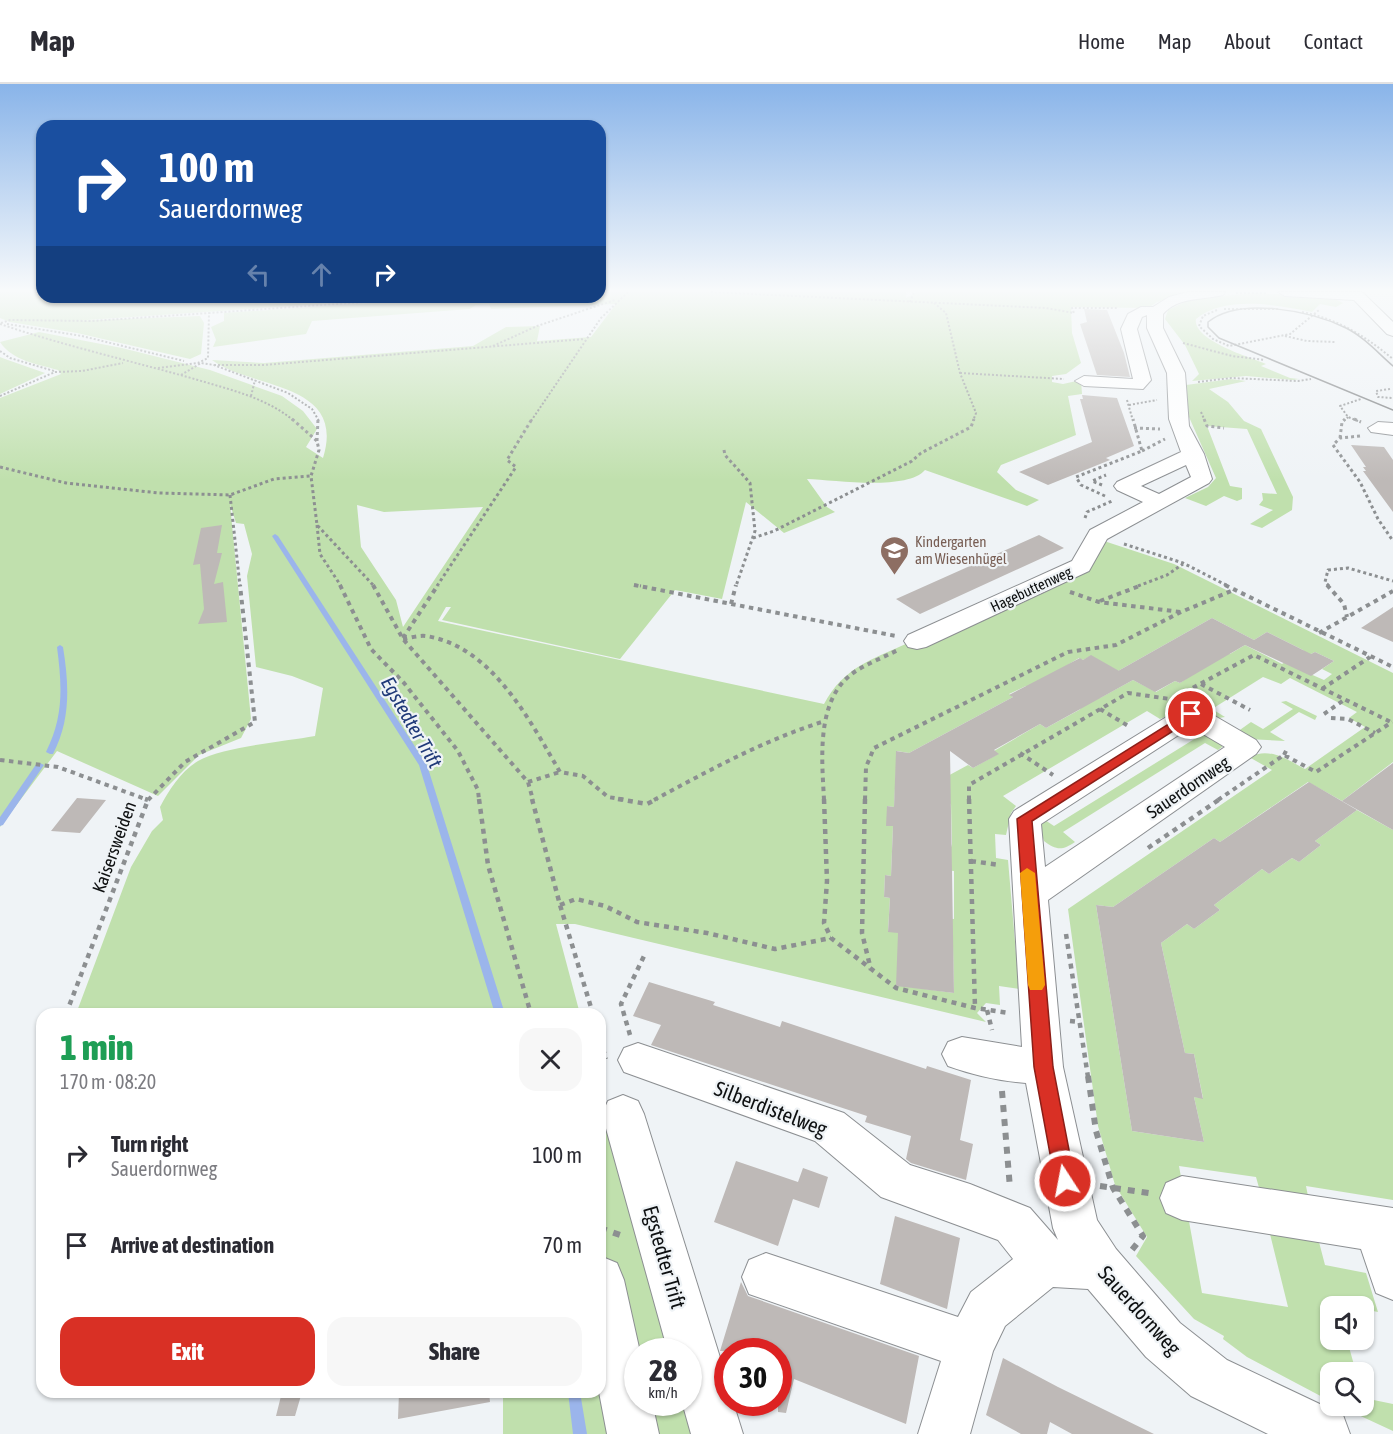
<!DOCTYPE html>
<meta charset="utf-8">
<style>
body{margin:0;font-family:"Asap Condensed",sans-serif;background:#f7f7f7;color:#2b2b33;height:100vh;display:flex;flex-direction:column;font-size:22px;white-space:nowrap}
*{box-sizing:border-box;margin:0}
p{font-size:20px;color:#7c7c81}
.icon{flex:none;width:33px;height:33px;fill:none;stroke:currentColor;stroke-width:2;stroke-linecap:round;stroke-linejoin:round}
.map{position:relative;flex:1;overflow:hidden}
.drawer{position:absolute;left:36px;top:924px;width:570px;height:390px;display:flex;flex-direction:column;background:#fff;border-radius:18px;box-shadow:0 2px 4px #0004}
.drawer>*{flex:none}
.hud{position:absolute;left:36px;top:36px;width:570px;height:183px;border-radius:18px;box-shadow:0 2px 4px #0004;background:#1a4fa0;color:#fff;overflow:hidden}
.fabs{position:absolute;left:1320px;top:1212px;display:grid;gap:12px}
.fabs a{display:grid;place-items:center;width:54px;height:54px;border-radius:12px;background:#fff;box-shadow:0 2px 4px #0004;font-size:30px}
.speed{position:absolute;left:624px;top:1254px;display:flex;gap:12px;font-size:30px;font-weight:700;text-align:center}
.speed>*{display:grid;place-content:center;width:78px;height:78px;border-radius:50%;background:#fff;box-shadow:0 2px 4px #0004;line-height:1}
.speed small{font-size:15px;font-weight:400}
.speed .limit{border:9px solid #d22;background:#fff;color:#111}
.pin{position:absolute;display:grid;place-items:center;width:51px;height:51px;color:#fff;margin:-26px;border:3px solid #fff;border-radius:50%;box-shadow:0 2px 6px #0007}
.me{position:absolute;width:66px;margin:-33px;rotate:349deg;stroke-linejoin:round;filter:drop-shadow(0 0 4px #0008)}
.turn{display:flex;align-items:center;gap:21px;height:126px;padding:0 24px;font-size:27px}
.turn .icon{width:78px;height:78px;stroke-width:2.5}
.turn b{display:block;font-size:42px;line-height:51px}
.lanes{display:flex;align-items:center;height:57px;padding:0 24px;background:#0003;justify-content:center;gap:30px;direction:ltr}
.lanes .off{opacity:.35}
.round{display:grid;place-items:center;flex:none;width:63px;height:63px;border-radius:18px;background:#f7f7f7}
.summary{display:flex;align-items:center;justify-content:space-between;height:102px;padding:0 24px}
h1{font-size:36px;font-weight:800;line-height:45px;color:#1e9e55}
.button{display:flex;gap:12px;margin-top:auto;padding:12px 24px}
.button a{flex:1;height:69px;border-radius:18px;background:#d93025;color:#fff;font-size:24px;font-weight:800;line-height:69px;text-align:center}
.button a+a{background:#f7f7f7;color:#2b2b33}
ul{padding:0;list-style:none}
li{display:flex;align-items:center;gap:18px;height:90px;padding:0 24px}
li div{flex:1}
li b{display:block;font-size:22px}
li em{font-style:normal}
header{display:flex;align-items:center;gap:36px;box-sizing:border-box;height:84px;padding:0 30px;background:#fff;border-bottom:2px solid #e1e1e2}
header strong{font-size:28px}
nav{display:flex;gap:33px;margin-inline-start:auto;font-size:21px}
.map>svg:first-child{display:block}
.green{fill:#c0e0ad;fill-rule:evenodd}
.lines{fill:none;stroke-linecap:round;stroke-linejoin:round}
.stream{fill:#9bb5eb;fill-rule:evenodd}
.building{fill:#beb9b7}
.minor-casing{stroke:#8c8f92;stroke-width:2}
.path-far4{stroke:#8c8f91;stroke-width:2;stroke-dasharray:2 2;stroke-linecap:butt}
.path-far3{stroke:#8c8f91;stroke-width:3;stroke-dasharray:3 3;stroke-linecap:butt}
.path-far2{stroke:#8c8f91;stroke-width:4;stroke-dasharray:4.5 4.5;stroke-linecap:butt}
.path-far1{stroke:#8c8f91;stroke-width:4.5;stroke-dasharray:5 5;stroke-linecap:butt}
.path{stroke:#8c8f91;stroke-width:6;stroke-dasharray:7 7;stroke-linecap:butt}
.minor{fill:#fff;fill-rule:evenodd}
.tram{stroke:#737678;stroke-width:1.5}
.route{fill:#d93025;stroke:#8d1f18;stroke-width:1.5}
.slow{fill:#f59e0b}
.labels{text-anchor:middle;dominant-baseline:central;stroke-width:4.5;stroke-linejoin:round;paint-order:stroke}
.far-education-label{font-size:15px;fill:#785e54;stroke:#eff3f6;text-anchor:start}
.far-street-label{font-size:15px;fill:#0e1011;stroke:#eff3f6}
.street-label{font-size:18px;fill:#0e1011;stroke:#eff3f6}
.water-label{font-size:20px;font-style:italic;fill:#1f3978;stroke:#eff3f6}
.near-street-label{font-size:21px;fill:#0e1011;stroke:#eff3f6}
</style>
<header>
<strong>Map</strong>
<nav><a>Home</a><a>Map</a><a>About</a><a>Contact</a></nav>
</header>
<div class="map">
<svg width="1393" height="1350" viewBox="0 0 1393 1350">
<rect width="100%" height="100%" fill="#eff3f6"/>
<path class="green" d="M0 208H42V213H422L73 237 200 232 204 239 201 270 190 275 77 249 10 238 0 234Z
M600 208H906V214L917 208H1192L1157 218 1148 224 1071 223 1072 249 1081 279 1066 290 1052 292V298L1063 300 1081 296 1082 310 1068 312 1076 351 1001 381 997 388 1016 406 1039 416 1027 422 925 386C907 407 835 396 807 395L827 423 835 428 784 449 746 418 722 515 675 506 620 575 442 536 451 523H446L438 537 824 620C844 583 871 576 908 559L919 565 1044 506 1104 457 1174 480 1393 589V678L1342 717 1308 698 1220 758 1214 754 1113 823 1096 821 1132 1047 1204 1058 1194 1013 1203 1014 1194 970 1185 969 1161 859 1187 840 1194 845 1220 826 1214 821 1262 785 1269 790 1292 774 1299 778 1321 761 1315 757 1357 726 1393 746V1116L1306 1102 1311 1127 1263 1118 1256 1093 1179 1082 1202 1209 1288 1223 1270 1150 1319 1158 1325 1181 1366 1189 1378 1228 1364 1225V1222H1330V1256H1347L1356 1288H1330V1317L1247 1273 1223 1255 1224 1252 1194 1235 1136 1172 1147 1153 1115 1101 1098 1042 1068 825 1272 686 1249 673C1270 663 1286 675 1305 685L1365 643 1349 634 1357 628 1290 594 1281 600 1263 593 1212 625 1225 633 1219 634 1179 627 1160 635 1147 627 1003 712 1016 722 1011 729 1006 751 995 750 996 774 1008 776 1019 905 999 902 1000 921 986 919 977 929 986 938 575 840H556L580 930H76L131 783 152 747 163 736 160 723C169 706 181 687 198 677 225 662 283 658 315 652L323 604 292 592 256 583 247 492 252 470 244 440 236 439 230 420 251 635 241 654 199 671 158 712 57 667 0 743V314L61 290 58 286C37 280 13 277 0 258L39 248 122 264 210 286 282 312 303 327 317 345 306 363 323 374C347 297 250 305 212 276L264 279 473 262 506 243 540 242 537 257 591 253 616 220 491 225 489 220 476 221 470 225 312 237 306 250 213 263 216 256 211 243 224 237V229L462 213H600ZM357 421 384 428 483 423 403 543 396 516 361 463ZM1212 534 1254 556 1267 548 1303 566 1307 572 1315 568 1334 577 1322 585 1332 590 1324 596 1292 582 1290 575 1282 580 1245 561 1230 570 1225 568 1180 599 1175 597 1156 608 1133 596 1100 614 1096 611 1079 626 1046 644 1040 640 994 667 998 670 973 684 968 681 944 694V718L951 720 952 760 944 786 954 787V835L942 834 934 860 953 862 954 909 896 901 909 850 888 847 890 814 884 813 885 791 891 792 893 742H887V722L894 723 897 667 909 669 1013 613 1009 610 1026 602 1030 604 1079 574 1083 576 1091 572 1118 587Z
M1255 209 1331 213 1343 219 1336 223 1320 220 1312 228C1278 221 1225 211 1196 235 1192 256 1249 273 1266 280L1261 282 1290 294 1299 295 1293 296 1246 292 1192 297 1199 290 1185 261 1165 235 1168 226 1191 215Z
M0 273 5 275 45 289 0 310Z
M1231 295 1246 297 1209 305 1228 318 1244 337 1261 345 1293 413 1292 426 1262 444 1250 440 1273 426 1259 421 1263 416 1262 409 1277 410 1247 345 1207 342 1230 402 1242 404V415L1237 417 1224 412 1206 422 1185 414 1208 403 1216 394 1189 333 1186 301Z
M1286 617 1317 632 1315 636 1299 628 1270 648 1285 657 1248 655 1237 648 1251 638 1263 645 1293 625 1281 618Z
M1194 644 1222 659V663L1218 666 1205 659 1063 748 1075 758C1062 767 1056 766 1044 757L1039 743 1042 734 1054 742 1196 654 1186 646Z
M600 1001 673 1267 638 1268V1318L684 1319 691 1350H503V1308H600Z
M1364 1314 1393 1320V1347L1339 1322H1364Z"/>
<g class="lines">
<path class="stream" d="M275 450 278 452 427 681 505 930H495L419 681 272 452Z
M60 561 63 563C69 600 71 636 53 670H50L46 668C64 632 62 602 57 563Z
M37 679H40L44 681 3 741 0 742V733Z
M568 1308H580L587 1350H573Z"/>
</g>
<path class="building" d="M1084 225 1107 226 1124 269 1130 293 1097 291 1080 240 1087 238Z
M1082 311 1117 314 1134 362 1106 374 1110 376 1048 401 1019 388 1092 358 1080 315H1083Z
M1351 361 1384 363 1393 376V428L1363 387H1366L1363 383H1366Z
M222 441 217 469H222L214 500 223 498 227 538 198 540 204 525 200 480 193 481 201 444Z
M1039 451 1064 464 920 530 896 515Z
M1393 523V558L1361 544Z
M1212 534 1254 556 1267 548 1311 570 1315 568 1334 577 1311 592 1245 561 1180 599 1175 597 1155 608 1133 596 1046 644 1040 640 994 666 999 670 973 684 950 667 954 909 896 902 898 849 888 848 890 814 884 813 885 791 891 792 893 742H886L887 722 894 723 896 667 909 669 1013 613 1009 611 1080 574 1083 576 1091 571 1128 592 1118 587Z
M1393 679V746L1342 717Z
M1309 698 1357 726 1315 757 1321 761 1299 778 1292 774 1269 790 1262 785 1214 821 1220 826 1194 845 1187 840 1161 859 1185 969 1194 970 1203 1015 1194 1013 1204 1058 1132 1047 1096 821 1113 823 1214 754 1220 758Z
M77 714 106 716 80 749 51 747Z
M649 898 715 918 713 921 780 943 782 937 926 985 927 982 971 996 960 1056 973 1060 966 1096 911 1079 906 1075 911 1052 865 1038 867 1032 651 961 661 941 633 932Z
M736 1077 798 1098 803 1084 828 1093 819 1124 793 1115 778 1162 714 1138Z
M895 1132 960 1154 947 1225 880 1200Z
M741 1198 748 1212 919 1272 906 1340 794 1295 786 1329 778 1328V1268L720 1267Z
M1003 1274 1058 1303 1154 1350H1072L1050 1338 1047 1350H1021L986 1331Z
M282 1308H302L295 1332H276Z
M399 1308H489L490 1318 398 1335Z"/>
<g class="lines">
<defs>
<path id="minor" d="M1188 208H1225L1223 211C1202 216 1178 213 1163 230V244L1185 289 1189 342 1204 370 1212 395 1209 399 1107 455 1089 487 926 563 917 565 908 563 904 557 908 551 1072 477 1090 446 1143 418 1117 406 1114 402 1117 398 1181 368 1169 335 1167 289 1147 244V231L1142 233 1137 245 1151 296 1143 305 1084 302 1075 297 1084 292 1133 295 1121 245 1128 230 1141 223H1153L1169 213ZM1186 381 1191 393 1159 410 1141 402Z
M1278 208H1362L1393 238V252L1387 250 1354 216 1285 212Z
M1378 338 1393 339V351L1371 348 1368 344Z
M1191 621 1201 624 1256 656 1261 663 1256 670 1048 816 1063 983 1097 1136 1116 1165 1180 1239 1227 1276 1343 1331 1350 1350H1268L1191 1312 1146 1273 1088 1205 1053 1203 1005 1242 993 1267 970 1350H918L941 1277 749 1210 742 1193 749 1176 766 1169 958 1233 971 1208 1013 1175 998 1156 881 1113 815 1057 624 988 618 976 624 964 638 959 844 1029 910 1081 970 1100 1030 1124 1058 1156 1053 1144 1026 999C999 997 973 991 948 982L942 970 948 958 962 953 1022 963 1009 735 1014 727 1181 624ZM1191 643 1225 663 1045 783 1041 740Z
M623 1011 638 1017 644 1030 728 1299V1318H733L743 1350H691L682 1318H688V1268H668L602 1030 608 1017Z
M1182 1092 1393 1124V1216L1376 1209 1361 1165 1182 1136 1166 1129 1160 1114 1166 1099Z
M600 1172 617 1179 624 1196 640 1268H638V1318H652L659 1350H607L599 1308Z"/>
</defs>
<use href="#minor" class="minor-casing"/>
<path class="path-far4" d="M711 208 1046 224 1074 229 1072 224H1118
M1236 209H1267
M910 218 914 208
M934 219 946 229 960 289 976 329 973 337
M1224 225H1280
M1217 226 1203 232 1199 242 1213 255 1229 262 1290 250 1319 226
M1302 228C1338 235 1365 252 1393 275
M1 239 10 236 92 237 209 229
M0 240C65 262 132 277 198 296 231 306 267 314 294 337
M7 240 82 252 184 277
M1285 252 1307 257 1336 258
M1183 259 1232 272 1265 276
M493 262 537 242 615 216
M0 267 10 274 54 287
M214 281H264L585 255
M158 284 198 279 208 274 209 229 436 213
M960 289 1064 295
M181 291 201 279 214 281 288 309 312 325 319 337
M1198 298 1231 294 1298 297 1311 295
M1390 305 1376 307 1378 313 1393 314
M0 312 55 288 82 287 123 279
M251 312 255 296
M1127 316 1133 337
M1129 321 1157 316
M1201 328 1205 337
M531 337 601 234 628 208
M1344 337 1348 333
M1358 337 1348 333 1340 322 1361 315"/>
<path class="path-far3" d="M292 335 317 357 319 366 311 392 317 441 374 502
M1204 335 1207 342 1224 344
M1354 335 1361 338
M1134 344 1160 345
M1360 352 1340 354 1333 361 1360 398 1378 435 1393 457
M1340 354 1342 338 1345 335
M317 357 318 335
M724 366 725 371 750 399 755 447 736 502
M1142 367 1165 355
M0 383 66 399 159 409 230 411 274 395 311 392
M1102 401 1092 397 1106 391
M230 411 240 502
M1105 412 1081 401 1076 393 1142 367 1133 335
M1085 434 1087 428 1112 417
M317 441 320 470 341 502
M753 454 774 447 912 377 921 369 971 343 974 335
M1124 460 1183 479 1228 502
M634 501 641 502
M437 502 516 383 507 376 532 335
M1138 502 1167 491 1183 480
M1329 502 1325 498 1328 486 1348 484 1393 497"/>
<path class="path-far2" d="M340 501 371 565 404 599 458 667 478 706 479 716
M373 501 403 555 528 698 533 716
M634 501 896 552
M1225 501 1393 583
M1327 501 1344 520 1347 533
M1070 508 1099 518 1181 528
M1100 517 1142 501
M731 520 736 501
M1319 549 1393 507
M403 554 438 501
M403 555C410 554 419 551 426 552 492 562 530 637 560 688L583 692 608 713 626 716
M1201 600 1250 626
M1322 605 1370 573
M1185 608 1254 571 1393 639
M1100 625 1130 643
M1324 630 1344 616
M1331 634 1348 635 1375 649
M1020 669 1053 691
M1284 671 1288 663
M0 676 58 683 148 716
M528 698 560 688
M148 716 185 678 255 638 240 501
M654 716C710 686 764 656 825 637
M824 716C822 675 815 613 856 587 869 579 884 573 898 566
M865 716 866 683 874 664 1068 568 1116 561 1181 528 1236 505
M969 716V701L1128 609 1170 615
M1218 716 1284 671 1316 688 1392 638"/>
<path class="path-far1" d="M479 715 488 781 531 930
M532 715 560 821 593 930
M618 715 647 720 657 715
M824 715 827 797 824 839 831 854 896 904 975 924 1009 929
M865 715 862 849 871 886
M969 715 975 924
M1148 764 1220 715
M971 777 1000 781
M560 821 576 815 605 822 637 838 707 849 775 865 831 854
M1066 850 1088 993
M987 926 992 946
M66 930 148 716 145 715
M1070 937 1080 938
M630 951 621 920 644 872
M600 955 606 975"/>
<path class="path" d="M1088 992 1096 1047 1113 1104 1143 1152 1131 1167
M1002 1007 1010 1104
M1100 1102 1149 1109
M600 1144 623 1152"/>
<use href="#minor" class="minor"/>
<path class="tram" d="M1393 282C1378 269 1364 253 1346 244 1311 227 1240 212 1208 238V243L1219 254 1393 326"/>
</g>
<linearGradient id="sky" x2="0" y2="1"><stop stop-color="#89b4e9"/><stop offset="0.52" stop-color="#f8fafb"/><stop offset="1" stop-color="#f8fafb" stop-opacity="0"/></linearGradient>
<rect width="1393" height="397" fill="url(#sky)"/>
<path class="route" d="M1191 626 1195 627V633L1032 737 1053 983 1075 1097 1072 1103 1065 1106 1058 1103 1055 1097 1034 983 1017 735Z"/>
<path class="slow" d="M1027 784 1035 789 1045 901 1042 906H1030L1028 901 1020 789Z"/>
<defs>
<symbol id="school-pin" viewBox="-11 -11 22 30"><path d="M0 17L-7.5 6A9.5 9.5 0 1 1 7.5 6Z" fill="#8d6e63" stroke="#eff3f6"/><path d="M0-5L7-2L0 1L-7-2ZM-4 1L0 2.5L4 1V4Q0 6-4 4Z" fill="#fff"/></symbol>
</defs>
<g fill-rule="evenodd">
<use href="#school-pin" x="878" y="450" width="33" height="45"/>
</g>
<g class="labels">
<g class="far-education-label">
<text x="915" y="457">Kindergarten<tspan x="915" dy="17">am Wiesenhügel</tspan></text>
</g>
<g class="far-street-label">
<text transform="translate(1031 505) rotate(-25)">Hagebuttenweg</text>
</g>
<g class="street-label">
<text transform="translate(1188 703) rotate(-34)">Sauerdornweg</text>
<text transform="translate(114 763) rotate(-70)">Kaisersweiden</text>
</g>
<g class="water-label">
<text transform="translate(412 638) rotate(60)">Egstedter Trift</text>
</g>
<g class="near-street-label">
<text transform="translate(771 1024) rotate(21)">Silberdistelweg</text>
<text transform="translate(665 1173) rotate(74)">Egstedter Trift</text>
<text transform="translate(1140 1226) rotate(48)">Sauerdornweg</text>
</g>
</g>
</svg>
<div class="fabs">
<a><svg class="icon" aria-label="sound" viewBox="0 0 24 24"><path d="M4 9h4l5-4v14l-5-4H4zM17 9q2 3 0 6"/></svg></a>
<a><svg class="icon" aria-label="search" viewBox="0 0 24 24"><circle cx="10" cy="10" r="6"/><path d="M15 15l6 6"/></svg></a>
</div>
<div class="speed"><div>28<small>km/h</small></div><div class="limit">30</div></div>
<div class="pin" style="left:1191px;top:630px;background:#d93025"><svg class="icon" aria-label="arrive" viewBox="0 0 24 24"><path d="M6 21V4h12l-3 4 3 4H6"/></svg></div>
<svg class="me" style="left:1065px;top:1097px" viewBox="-20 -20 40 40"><circle r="17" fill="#d93025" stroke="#fff" stroke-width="3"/><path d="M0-11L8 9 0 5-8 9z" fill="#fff"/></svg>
<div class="hud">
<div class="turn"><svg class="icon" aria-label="right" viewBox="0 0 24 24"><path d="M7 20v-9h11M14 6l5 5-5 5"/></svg><div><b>100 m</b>Sauerdornweg</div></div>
<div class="lanes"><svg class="icon off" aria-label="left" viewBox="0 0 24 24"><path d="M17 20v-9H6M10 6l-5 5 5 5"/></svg><svg class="icon off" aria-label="ahead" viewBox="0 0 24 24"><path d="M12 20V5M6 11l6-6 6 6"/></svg><svg class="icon" aria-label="right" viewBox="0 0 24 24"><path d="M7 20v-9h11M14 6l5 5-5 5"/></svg></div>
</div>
<section class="drawer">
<div class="summary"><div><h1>1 min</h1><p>170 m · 08:20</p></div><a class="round"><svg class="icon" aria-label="close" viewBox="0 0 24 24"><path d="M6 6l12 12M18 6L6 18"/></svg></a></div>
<ul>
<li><svg class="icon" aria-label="right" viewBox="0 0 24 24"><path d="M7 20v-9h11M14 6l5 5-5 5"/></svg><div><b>Turn right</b><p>Sauerdornweg</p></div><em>100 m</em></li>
<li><svg class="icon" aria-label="arrive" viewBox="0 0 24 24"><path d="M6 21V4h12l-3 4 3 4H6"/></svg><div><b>Arrive at destination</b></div><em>70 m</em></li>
</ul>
<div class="button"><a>Exit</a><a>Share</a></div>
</section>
</div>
